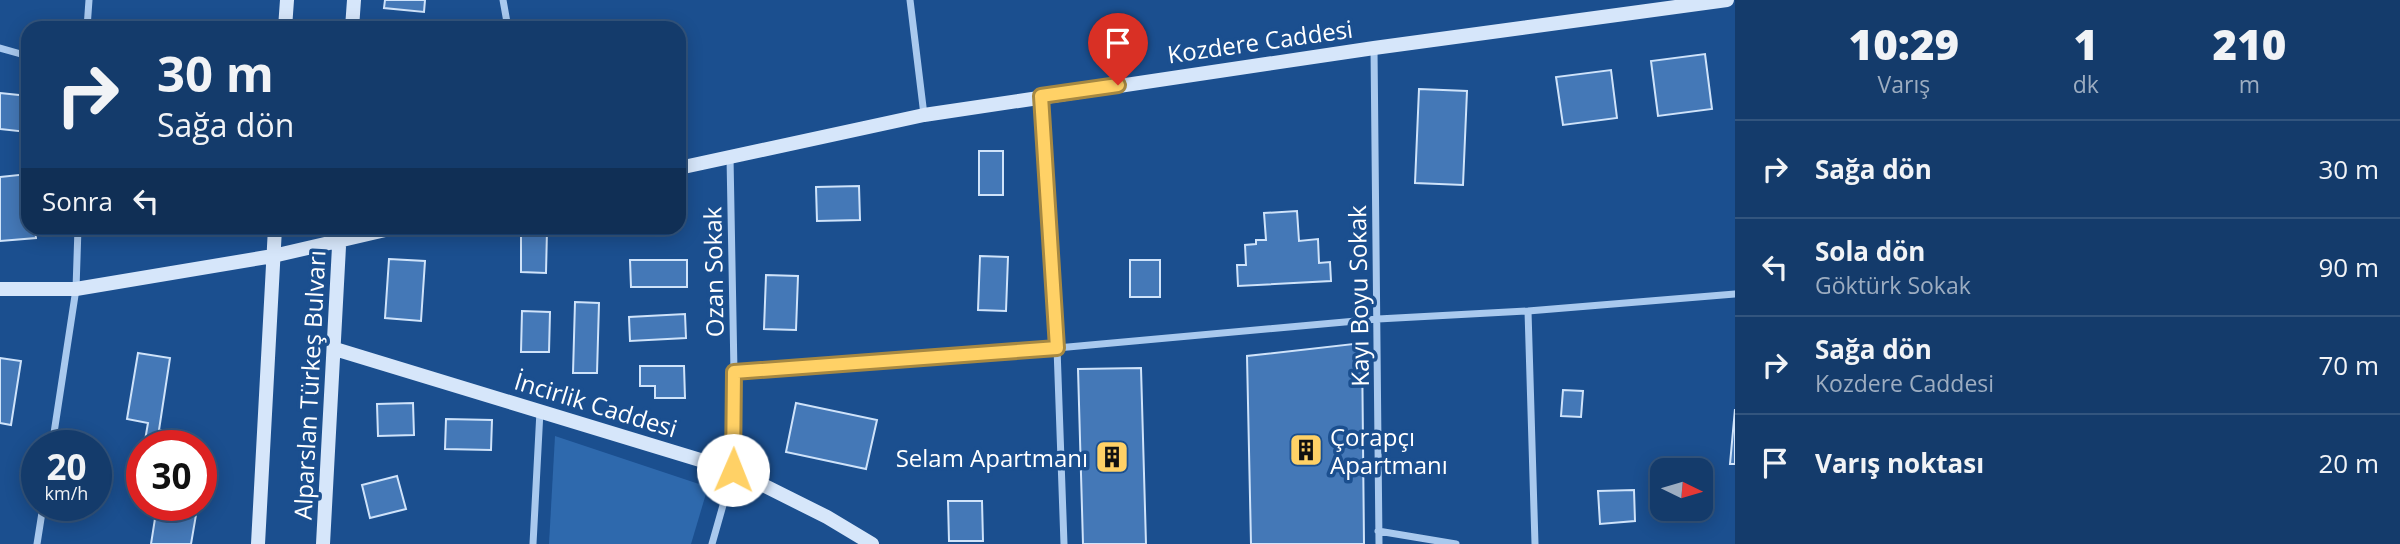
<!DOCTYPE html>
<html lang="tr">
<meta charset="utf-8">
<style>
body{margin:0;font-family:"Open Sans",sans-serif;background:#214673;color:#f1f3f6;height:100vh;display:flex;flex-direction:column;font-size:26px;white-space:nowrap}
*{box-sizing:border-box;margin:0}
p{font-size:23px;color:#9dadc1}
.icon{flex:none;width:38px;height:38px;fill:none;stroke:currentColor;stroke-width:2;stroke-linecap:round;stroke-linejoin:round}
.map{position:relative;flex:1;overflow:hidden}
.drawer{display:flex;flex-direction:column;background:#143b6b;width:665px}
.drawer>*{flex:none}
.banner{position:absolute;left:21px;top:21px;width:665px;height:214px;border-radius:21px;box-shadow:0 4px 18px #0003,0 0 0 2px #33557e;background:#143b6b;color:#f1f3f6;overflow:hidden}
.needle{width:46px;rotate:95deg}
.fabs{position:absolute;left:1650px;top:458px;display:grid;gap:14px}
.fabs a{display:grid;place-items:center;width:63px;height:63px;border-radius:14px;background:#143b6b;box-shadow:0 4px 18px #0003,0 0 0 2px #33557e;font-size:35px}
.speed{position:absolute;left:21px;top:430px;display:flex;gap:14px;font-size:35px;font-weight:700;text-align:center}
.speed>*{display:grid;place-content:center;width:91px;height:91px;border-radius:50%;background:#143b6b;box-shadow:0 4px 18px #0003,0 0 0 2px #33557e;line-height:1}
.speed small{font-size:18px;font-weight:400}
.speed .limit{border:10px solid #d22;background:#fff;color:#111}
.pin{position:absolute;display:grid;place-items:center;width:60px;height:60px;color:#fff;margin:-72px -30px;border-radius:50% 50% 50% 0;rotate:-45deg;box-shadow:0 0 7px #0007}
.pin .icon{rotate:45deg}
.me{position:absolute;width:77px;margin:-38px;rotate:1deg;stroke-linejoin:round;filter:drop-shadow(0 0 5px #0008)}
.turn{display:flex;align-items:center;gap:24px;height:147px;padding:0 21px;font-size:32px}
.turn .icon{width:91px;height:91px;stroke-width:2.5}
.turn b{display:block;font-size:49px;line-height:60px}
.then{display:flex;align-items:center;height:66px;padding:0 21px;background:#0003;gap:14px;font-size:26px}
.eta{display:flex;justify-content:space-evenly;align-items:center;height:119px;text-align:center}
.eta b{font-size:42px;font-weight:800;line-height:49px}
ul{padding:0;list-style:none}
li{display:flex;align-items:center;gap:21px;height:98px;padding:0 21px;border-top:2px solid #33557e}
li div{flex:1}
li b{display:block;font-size:26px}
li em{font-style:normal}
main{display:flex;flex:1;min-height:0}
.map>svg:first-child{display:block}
.green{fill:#2e69ad}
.building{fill:#4478b7;stroke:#cfe3fa;stroke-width:2}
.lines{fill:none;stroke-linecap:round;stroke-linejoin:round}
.street{stroke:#a9c9ee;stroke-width:7}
.secondary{stroke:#d6e6fa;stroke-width:14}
.route-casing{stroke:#a68842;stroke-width:18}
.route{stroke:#ffd166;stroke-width:12}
.labels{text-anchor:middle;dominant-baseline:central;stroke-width:7;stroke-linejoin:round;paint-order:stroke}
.street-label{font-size:24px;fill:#fff;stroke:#1b4f8f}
.poi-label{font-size:24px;fill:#fff;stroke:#1b4f8f;text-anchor:start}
</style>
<main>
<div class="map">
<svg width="1735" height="544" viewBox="0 0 1735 544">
<rect width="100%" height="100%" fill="#1b4f8f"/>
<path class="green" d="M555 436 708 487 691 544H549Z"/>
<path class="building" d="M385 0H425L424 12 384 8Z
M1705 54 1712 109 1658 116 1651 61Z
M1611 70 1617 118 1563 125 1556 77Z
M1419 89 1467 91 1463 185 1415 183Z
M0 93 28 96 27 132 0 129Z
M979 151H1003V195H979Z
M28 174V228H35L36 238 0 241V177Z
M859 186 860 220 817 221 816 187Z
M1297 211 1299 241 1318 239 1319 263 1330 262 1331 281 1238 286 1237 265H1246L1245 245 1256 244V240H1266L1264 213Z
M533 229 547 230 546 273 521 272V234H533Z
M980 256 1008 257 1006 311 978 310Z
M389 259 425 261 421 321 385 318Z
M630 260H687V287H631Z
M1130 260H1160V297H1130Z
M766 275 798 276 796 330 764 329Z
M575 302 599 303 597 373H573Z
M522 311 550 312 549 352H521Z
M685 314 686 338 630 341 629 317Z
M1362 343 1364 544H1251L1247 356Z
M138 353 170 358 159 430 181 433 178 446H144L148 423 127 419Z
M0 358 21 361 11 425 0 423Z
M640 366H684L685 398H655V386H640Z
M1141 368 1146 544H1083L1078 369Z
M1563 390 1583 391 1581 417 1561 416Z
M413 403 414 435 378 436 377 404Z
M796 403 877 420 866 469 786 452Z
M1735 409V464H1730Z
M446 419 492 420 491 450 445 449Z
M397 476 406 509 370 518 362 485Z
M1634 490 1635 521 1600 524 1598 491Z
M948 501H982L983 541H949Z
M157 506 197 509 191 544H151Z"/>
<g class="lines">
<path class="street" d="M503 0 508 28
M910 0 924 115
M87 28 89 0
M0 48 28 56
M1374 48 1379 544
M1041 97 1057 348 1064 544
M1528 311 1535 544
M734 372 1057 348 1378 319 1528 311 1735 294
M52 446 76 289 78 228
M1378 531 1456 544
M37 544 43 506
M533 544 540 411
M712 544 733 470 734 372 730 157"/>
<path class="secondary" d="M285 28 287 0
M352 28 354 0
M679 168 924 115 1374 48 1727 0
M0 289H76L273 256 394 228
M335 349 733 470 827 517 872 544
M258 544 275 228
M323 544 340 228"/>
</g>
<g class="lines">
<defs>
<path id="route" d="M733 470 734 372 1057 348 1041 96 1118 85"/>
</defs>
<use href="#route" class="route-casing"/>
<use href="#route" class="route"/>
</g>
<defs>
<symbol id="building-square" viewBox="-11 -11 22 22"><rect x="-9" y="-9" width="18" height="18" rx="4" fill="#ffd166" stroke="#1b4f8f"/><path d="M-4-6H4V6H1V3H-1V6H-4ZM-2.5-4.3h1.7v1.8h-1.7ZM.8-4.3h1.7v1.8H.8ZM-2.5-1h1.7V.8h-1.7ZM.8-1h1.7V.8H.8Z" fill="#111"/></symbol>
</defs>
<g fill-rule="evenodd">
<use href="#building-square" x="1287" y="431" width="38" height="38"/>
<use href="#building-square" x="1093" y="438" width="38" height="38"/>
</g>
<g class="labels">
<g class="street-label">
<text transform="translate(1260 41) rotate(-8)">Kozdere Caddesi</text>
<text transform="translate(713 272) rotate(-91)">Ozan Sokak</text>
<text transform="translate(1358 296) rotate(-91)">Kayı Boyu Sokak</text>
<text transform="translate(309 385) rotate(-87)">Alparslan Türkeş Bulvarı</text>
<text transform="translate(596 404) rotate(17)">İncirlik Caddesi</text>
</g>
<g class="poi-label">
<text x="1330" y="436">Çorapçı<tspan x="1330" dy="28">Apartmanı</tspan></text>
<text x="1088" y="457" text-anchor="end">Selam Apartmanı</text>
</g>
</g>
</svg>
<div class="fabs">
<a><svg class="needle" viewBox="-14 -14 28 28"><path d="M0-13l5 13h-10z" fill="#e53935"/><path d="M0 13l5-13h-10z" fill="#9dadc1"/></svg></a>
</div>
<div class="speed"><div>20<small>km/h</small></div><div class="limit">30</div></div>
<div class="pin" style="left:1118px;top:85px;background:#d93025"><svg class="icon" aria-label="arrive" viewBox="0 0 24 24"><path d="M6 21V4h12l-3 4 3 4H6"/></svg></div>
<svg class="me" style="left:733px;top:470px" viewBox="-20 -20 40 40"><circle r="19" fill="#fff"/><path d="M0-13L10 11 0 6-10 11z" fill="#ffd166"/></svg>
<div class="banner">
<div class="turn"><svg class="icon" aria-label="right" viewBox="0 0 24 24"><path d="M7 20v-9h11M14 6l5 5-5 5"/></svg><div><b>30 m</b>Sağa dön</div></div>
<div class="then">Sonra<svg class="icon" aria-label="left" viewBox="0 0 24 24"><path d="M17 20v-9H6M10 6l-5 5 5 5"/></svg></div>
</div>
</div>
<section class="drawer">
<div class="eta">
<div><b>10:29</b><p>Varış</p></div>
<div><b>1</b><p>dk</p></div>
<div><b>210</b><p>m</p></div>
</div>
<ul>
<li><svg class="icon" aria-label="right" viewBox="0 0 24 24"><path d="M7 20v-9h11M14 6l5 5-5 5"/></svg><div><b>Sağa dön</b></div><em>30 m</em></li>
<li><svg class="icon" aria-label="left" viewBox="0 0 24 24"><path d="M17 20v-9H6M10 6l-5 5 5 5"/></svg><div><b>Sola dön</b><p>Göktürk Sokak</p></div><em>90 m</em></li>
<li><svg class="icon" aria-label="right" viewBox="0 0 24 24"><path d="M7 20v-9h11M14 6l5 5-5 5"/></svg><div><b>Sağa dön</b><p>Kozdere Caddesi</p></div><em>70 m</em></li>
<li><svg class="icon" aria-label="arrive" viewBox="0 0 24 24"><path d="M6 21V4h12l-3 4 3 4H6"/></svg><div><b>Varış noktası</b></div><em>20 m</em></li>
</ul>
</section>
</main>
